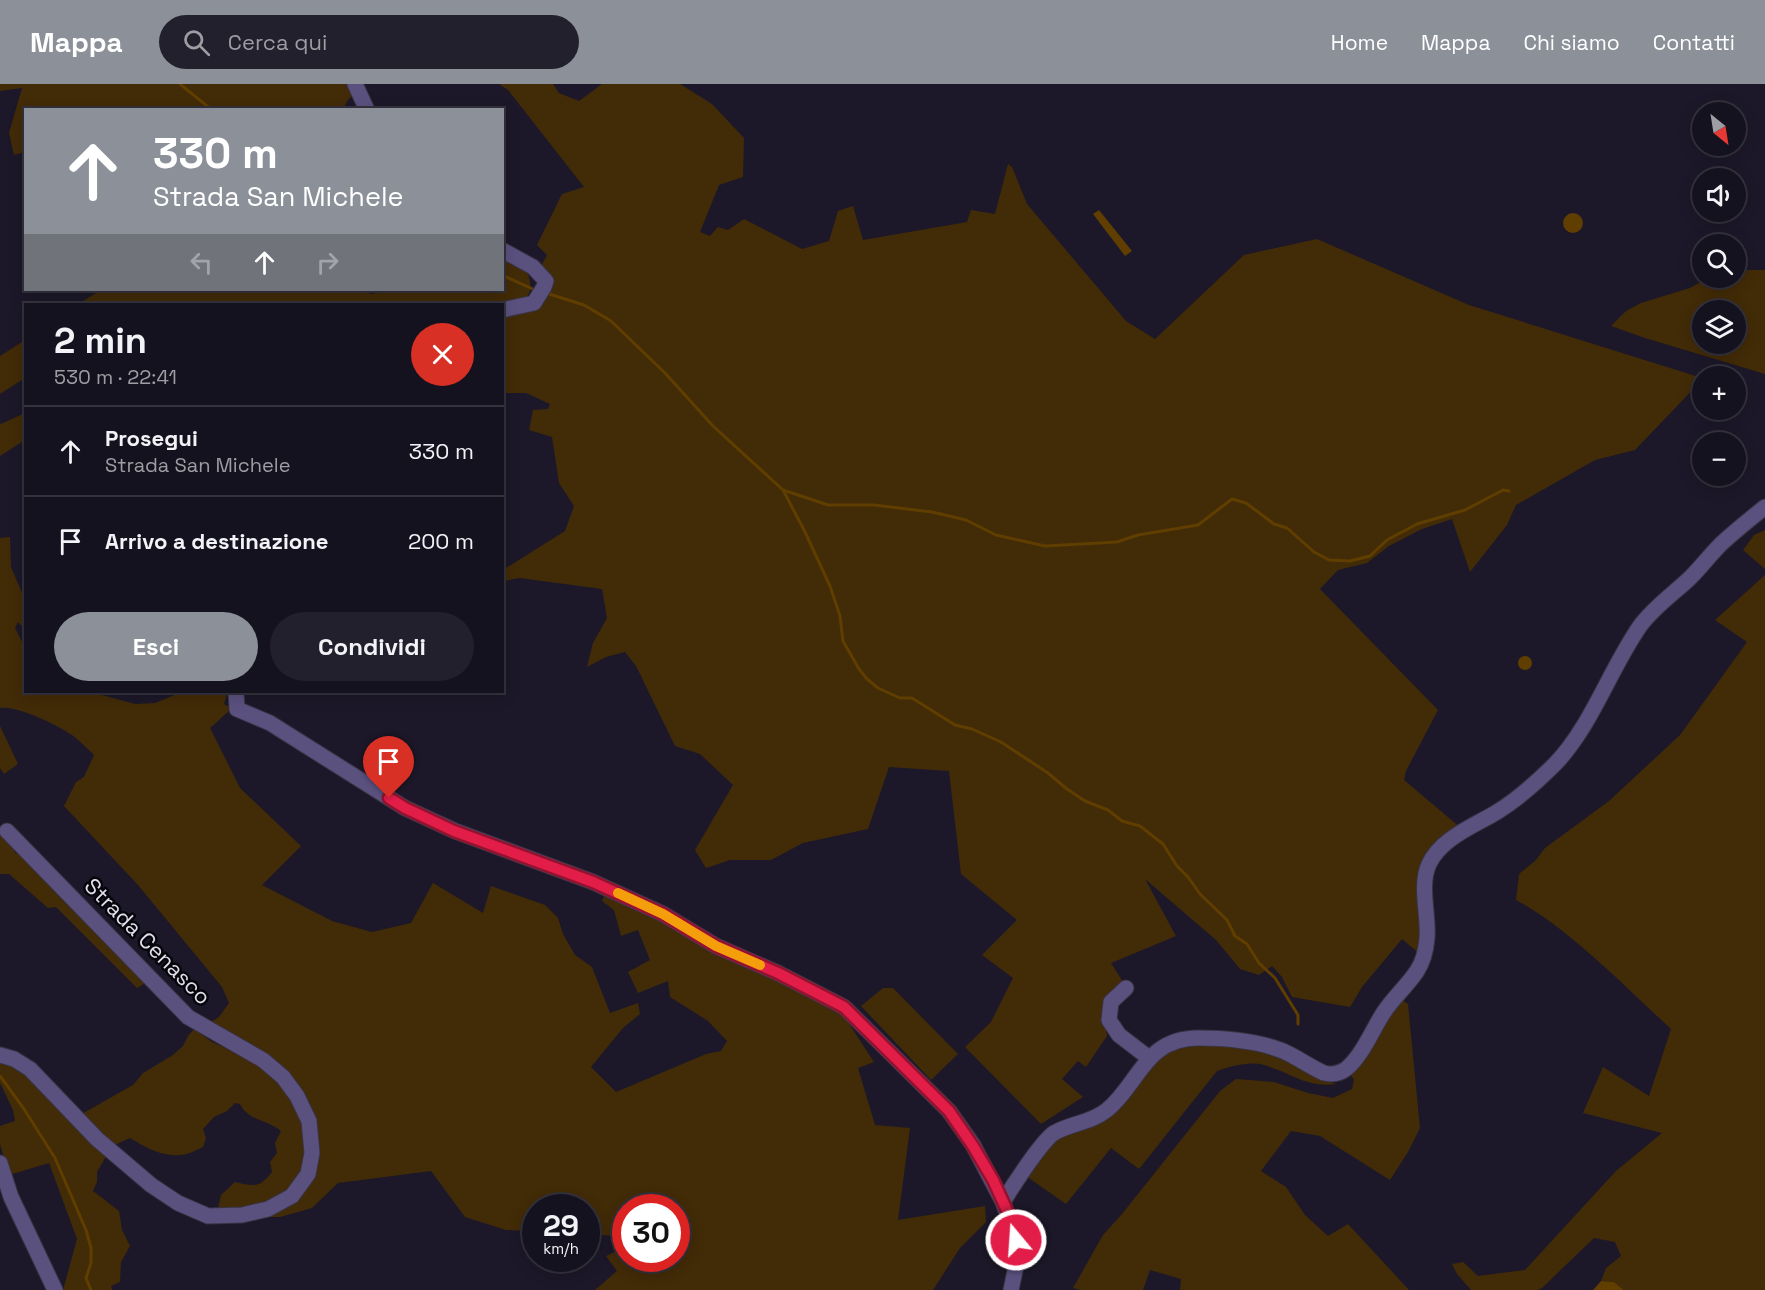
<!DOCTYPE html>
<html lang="it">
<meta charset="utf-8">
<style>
body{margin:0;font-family:"Space Grotesk",sans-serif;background:#22202c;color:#f1f3f6;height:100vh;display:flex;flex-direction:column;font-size:22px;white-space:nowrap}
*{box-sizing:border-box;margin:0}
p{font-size:20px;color:#9d9ea4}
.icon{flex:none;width:33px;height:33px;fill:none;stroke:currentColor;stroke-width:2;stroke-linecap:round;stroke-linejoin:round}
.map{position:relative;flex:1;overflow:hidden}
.sheet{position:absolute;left:24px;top:219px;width:480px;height:390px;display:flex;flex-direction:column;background:#15121f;border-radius:0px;box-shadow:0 3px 15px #0003,0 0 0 2px #34323d}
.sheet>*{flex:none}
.guide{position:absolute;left:24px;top:24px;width:480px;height:183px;border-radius:0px;box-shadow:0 3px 15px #0003,0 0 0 2px #34323d;background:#8c9099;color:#fff;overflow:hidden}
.needle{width:39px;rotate:150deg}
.controls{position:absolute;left:1692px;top:18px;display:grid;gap:12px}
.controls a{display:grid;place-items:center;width:54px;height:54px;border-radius:50%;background:#15121f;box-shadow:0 3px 15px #0003,0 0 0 2px #34323d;font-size:30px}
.speed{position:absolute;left:522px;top:1110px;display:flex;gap:12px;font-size:30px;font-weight:700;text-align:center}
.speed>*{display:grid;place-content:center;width:78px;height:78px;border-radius:50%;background:#15121f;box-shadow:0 3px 15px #0003,0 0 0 2px #34323d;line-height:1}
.speed small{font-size:15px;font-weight:400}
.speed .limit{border:9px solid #d22;background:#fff;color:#111}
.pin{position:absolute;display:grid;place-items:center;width:51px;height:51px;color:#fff;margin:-62px -26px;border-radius:50% 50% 50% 0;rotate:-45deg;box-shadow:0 0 6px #0007}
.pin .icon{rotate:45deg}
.me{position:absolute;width:66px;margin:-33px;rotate:342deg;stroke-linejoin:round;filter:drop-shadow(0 0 4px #0008)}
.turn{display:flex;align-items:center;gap:21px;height:126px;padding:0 30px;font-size:27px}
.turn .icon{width:78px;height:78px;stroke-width:2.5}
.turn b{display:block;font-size:42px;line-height:51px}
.lanes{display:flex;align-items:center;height:57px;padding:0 30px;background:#0003;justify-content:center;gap:30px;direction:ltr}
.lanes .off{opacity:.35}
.round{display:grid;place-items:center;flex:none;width:63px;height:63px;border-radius:32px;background:#22202c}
.headline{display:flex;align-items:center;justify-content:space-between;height:102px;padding:0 30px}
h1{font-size:36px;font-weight:700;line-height:45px}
.cta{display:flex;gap:12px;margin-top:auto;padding:12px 30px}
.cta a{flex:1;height:69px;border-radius:36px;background:#8c9099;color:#fff;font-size:24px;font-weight:700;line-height:69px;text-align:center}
.cta a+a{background:#22202c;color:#f1f3f6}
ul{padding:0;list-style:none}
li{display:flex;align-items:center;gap:18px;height:90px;padding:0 30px;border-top:2px solid #34323d}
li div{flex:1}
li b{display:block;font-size:22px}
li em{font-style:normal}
header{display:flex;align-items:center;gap:36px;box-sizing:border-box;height:84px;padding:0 30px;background:#8c9099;color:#fff}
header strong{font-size:28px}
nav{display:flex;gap:33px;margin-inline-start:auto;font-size:21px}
.search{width:420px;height:54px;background:#22202c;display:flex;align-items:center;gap:15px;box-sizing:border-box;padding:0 21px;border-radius:33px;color:#9d9ea4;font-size:22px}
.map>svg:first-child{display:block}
.green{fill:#422b07;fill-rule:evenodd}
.water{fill:#603e00}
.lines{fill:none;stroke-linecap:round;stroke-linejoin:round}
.stream{stroke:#603e00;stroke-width:3}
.minor-casing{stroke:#383444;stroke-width:17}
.minor{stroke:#5b517f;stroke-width:15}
.route-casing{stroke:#92132f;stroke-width:15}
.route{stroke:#e11d48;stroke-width:10}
.slow{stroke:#f59e0b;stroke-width:10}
.labels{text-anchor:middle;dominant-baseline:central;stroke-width:5;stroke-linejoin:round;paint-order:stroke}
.street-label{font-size:22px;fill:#e1dfeb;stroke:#06050b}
</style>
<header>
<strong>Mappa</strong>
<div class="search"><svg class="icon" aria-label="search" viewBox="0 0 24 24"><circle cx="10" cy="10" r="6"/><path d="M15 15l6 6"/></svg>Cerca qui</div>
<nav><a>Home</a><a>Mappa</a><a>Chi siamo</a><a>Contatti</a></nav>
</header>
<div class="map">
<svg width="1765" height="1206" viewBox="0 0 1765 1206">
<rect width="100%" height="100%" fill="#1c1829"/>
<path class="green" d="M0 0H363L348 16 343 25 26 26 25 68 14 71 9 49 22 4 0 7Z
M499 0H553L559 9 579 17 602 0H680L712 20 744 54 743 93 719 101 700 148 710 152 718 143 728 146 744 135 802 165 829 157 838 127 853 122 863 156 967 138 971 126 995 130 1008 80 1012 83 1027 120 1126 237 1155 255 1244 171 1317 155 1469 221 1702 294V296L1635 366 1595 376 1516 421 1507 441 1470 488 1452 435 1422 445 1389 462 1367 479 1338 486 1320 505 1438 626 1406 687 1404 696 1461 744 1437 761 1421 871 1402 855 1362 903 1350 923 1292 913 1282 893 1272 882 1259 891 1240 885 1216 856 1145 795 1176 852 1111 879 1125 901 1103 929 1107 952 1086 983 1078 977 1062 995 1083 1013 1041 1040 965 963 991 938 1013 894 982 871 1017 836 961 790 949 687 889 683 868 745 803 759 771 776H730L706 784 695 766 733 701 700 670 675 662 636 582 625 568 606 573 587 583 593 559 607 534 602 505 520 494 503 497V486L565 447 574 422 559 399 552 353 529 346 533 326 548 325 550 320 526 309H503L502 231 511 229 541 202 540 184 547 171 537 161 562 110 584 103 508 6Z
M503 173 528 190C536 215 523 217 502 220H78L101 206H369L370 210 405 206H502Z
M1736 186H1765V290L1645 254 1611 242 1626 227 1641 219 1690 204 1708 194H1736ZM1702 226H1736V260H1702Z
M25 256V294L0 310V272Z
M25 329V356L0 372V339L1 340Z
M1765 446V485L1743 466 1754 451Z
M10 453 11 483 25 516V545L18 538 15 544 25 564 26 608H91L135 620 155 619 182 608H215L227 610 224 620 232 625C223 631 218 638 210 644L240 704 301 762 262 801 332 837 372 848 411 839 433 799 483 829 491 802 545 821 558 834 563 850 575 871 592 883 610 929 638 919 640 930 623 944 591 983 616 1008 706 970 721 967 727 957 708 937 670 913 668 897 638 909 628 888 650 876 638 846 621 852 614 826 602 817 605 810 662 836 842 929 874 978 858 984 875 1041 910 1044 898 1136 985 1122 986 1138 960 1164 933 1206H595L617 1187 606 1172 625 1163 617 1152 587 1150 586 1124H536L535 1147 506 1146 465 1133 431 1087 338 1099 312 1124 280 1133H265L312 1091 300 1010 206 941 219 933 229 919 222 903 138 801 64 722 76 698 84 693 94 671C87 664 80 657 72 651 57 641 17 621 0 624V454ZM626 1124H676V1174H626Z
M1765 491V1206H1624L1614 1198 1601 1197 1606 1184 1621 1172 1615 1158 1594 1154 1542 1204 1538 1206H1471L1457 1190 1452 1180 1463 1178 1478 1192 1525 1186 1616 1087 1662 1049 1583 1029 1603 983 1649 1012 1671 945C1624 902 1571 846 1516 816L1519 790 1536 776 1545 764 1609 717 1680 651 1747 558 1715 536Z
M0 642 18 680 4 690 0 684Z
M0 743 16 770 21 768 149 897 137 904 56 823 48 824 9 790H0Z
M883 904H893L958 970 931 996 861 922Z
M1401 915 1408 920 1420 1044 1408 1068 1390 1096 1320 1052 1291 1047 1261 1087 1286 1103 1305 1131 1328 1152 1348 1140 1409 1206H1180L1181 1195 1150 1186 1143 1206H1081L1073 1204 1103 1151 1122 1130 1220 1007 1236 995 1274 998 1308 1009 1333 1014 1352 1005 1354 996 1351 991Z
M194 945 212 958 250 975 280 995 305 1040 307 1083 284 1113 260 1123 217 1129 221 1111 235 1098C253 1102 259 1105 272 1088L270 1078 277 1069 275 1059 281 1047C269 1036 248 1037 240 1020L235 1019 227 1027 214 1033 203 1045 206 1054 203 1063C196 1066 188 1071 180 1071 162 1073 145 1063 130 1054L110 1063 80 1031 124 1006 133 1001 143 989 173 971 183 962 188 952Z
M1192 958C1220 961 1253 960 1280 970 1301 977 1315 995 1337 1000 1306 1004 1292 989 1264 981 1248 977 1232 982 1217 987L1139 1085 1111 1064 1066 1120 1026 1092 1055 1057 1174 963Z
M0 978C43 994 75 1037 108 1069L97 1088V1098L93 1107 119 1127 122 1146 130 1162 121 1178 120 1198 111 1202 112 1206H63L77 1155 49 1079 9 1091 0 1060V1042L15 1037 13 1026 0 999Z"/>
<path class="water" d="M1099 126 1132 167 1125 172 1093 130Z
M1563 139a10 10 0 1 1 20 0a10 10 0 1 1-20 0Z
M1518 579a7 7 0 1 1 14 0a7 7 0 1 1-14 0Z
M1601 1197 1614 1198 1624 1206H1593Z"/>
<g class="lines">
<path class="stream" d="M180 0 212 26
M502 191 537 207
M546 209 584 221 611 237 665 289 713 342 783 406 804 446
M783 406 828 421H874L932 428 966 436 996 451 1045 462 1117 458 1138 451 1198 441 1232 415 1246 419 1274 440 1287 444 1314 468 1329 476 1350 477 1370 472 1387 456 1417 440 1465 426 1503 406 1509 407
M805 448 830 502 840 532 843 557 859 585 867 595 878 604 900 614H912L955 641 972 645 1001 658 1048 689 1067 705 1085 717 1108 726 1122 737 1140 742 1163 760 1177 782 1188 793 1200 810 1227 836 1235 852 1247 860 1259 879 1275 894 1298 931V940
M0 992 24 1025 55 1074 86 1146 91 1164V1179L86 1194 91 1206"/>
<defs>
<path id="minor" d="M355 0 367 26
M502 166 533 183 546 197 544 203 534 219 502 226
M236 608 237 625 270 639 405 724 455 747 593 798 663 830 716 862 778 889 844 923 949 1027 973 1061 1003 1118 1016 1156V1182L1011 1206
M1126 904 1111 918 1109 936 1119 951 1149 974
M0 971 14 975 30 985 97 1055 151 1101 178 1119 208 1132 242 1131 268 1125 292 1112 308 1090 312 1069 309 1037 297 1012 283 993 263 976 188 933 7 747
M0 1079 11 1113 55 1206
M1003 1118C1012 1103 1041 1058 1054 1049 1071 1039 1091 1039 1107 1026 1139 1000 1145 954 1198 954 1225 954 1258 957 1283 967 1297 973 1310 983 1324 989 1332 991 1339 990 1346 985 1363 971 1372 946 1384 928 1394 913 1407 902 1417 887 1423 878 1426 866 1427 854 1429 831 1419 802 1429 780 1441 754 1474 742 1497 728 1518 715 1538 697 1555 680 1591 643 1610 585 1640 542 1653 524 1673 510 1690 494 1701 483 1710 471 1721 460 1735 447 1750 435 1765 423"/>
</defs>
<use href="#minor" class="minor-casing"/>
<use href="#minor" class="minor"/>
</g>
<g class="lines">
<defs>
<path id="route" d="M389 714 405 724 454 747 593 798 663 830 716 862 778 889 844 923 949 1027 973 1062 993 1096 1010 1133 1016 1156"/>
</defs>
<use href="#route" class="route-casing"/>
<use href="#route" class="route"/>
<path class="slow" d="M618 809 663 830 716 862 760 881"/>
</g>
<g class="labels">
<g class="street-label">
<text transform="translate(148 857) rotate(45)">Strada Cenasco</text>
</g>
</g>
</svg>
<div class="controls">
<a><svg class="needle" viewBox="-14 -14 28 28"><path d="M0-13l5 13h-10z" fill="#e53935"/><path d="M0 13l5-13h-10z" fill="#9d9ea4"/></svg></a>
<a><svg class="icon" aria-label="sound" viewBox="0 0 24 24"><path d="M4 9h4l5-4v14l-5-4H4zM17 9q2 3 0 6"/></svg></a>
<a><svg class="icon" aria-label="search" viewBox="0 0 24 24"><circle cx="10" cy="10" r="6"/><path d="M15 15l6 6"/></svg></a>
<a><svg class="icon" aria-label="layers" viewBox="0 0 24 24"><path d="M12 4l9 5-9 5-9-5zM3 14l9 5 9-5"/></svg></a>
<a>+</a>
<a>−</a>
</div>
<div class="speed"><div>29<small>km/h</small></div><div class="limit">30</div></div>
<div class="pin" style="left:389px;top:714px;background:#d93025"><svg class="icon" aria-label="arrive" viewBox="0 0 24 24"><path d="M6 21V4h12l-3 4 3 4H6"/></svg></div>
<svg class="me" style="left:1016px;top:1156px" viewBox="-20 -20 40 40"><circle r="17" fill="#e11d48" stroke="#fff" stroke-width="3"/><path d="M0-11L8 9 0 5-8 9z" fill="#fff"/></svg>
<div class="guide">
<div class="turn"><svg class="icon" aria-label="ahead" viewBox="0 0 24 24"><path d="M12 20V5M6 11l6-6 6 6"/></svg><div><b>330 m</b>Strada San Michele</div></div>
<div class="lanes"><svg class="icon off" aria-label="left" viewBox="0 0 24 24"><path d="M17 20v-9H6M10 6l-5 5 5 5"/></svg><svg class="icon" aria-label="ahead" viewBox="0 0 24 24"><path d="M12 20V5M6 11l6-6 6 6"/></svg><svg class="icon off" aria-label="right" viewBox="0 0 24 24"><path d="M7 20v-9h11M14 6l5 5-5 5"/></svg></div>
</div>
<section class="sheet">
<div class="headline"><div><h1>2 min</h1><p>530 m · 22:41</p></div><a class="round" style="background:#d93025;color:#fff"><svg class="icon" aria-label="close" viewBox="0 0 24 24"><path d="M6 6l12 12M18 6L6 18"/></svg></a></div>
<ul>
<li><svg class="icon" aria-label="ahead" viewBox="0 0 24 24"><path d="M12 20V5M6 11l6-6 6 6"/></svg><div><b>Prosegui</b><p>Strada San Michele</p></div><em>330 m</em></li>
<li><svg class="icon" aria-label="arrive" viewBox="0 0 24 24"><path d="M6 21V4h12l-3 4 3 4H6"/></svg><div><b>Arrivo a destinazione</b></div><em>200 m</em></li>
</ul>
<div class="cta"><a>Esci</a><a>Condividi</a></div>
</section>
</div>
